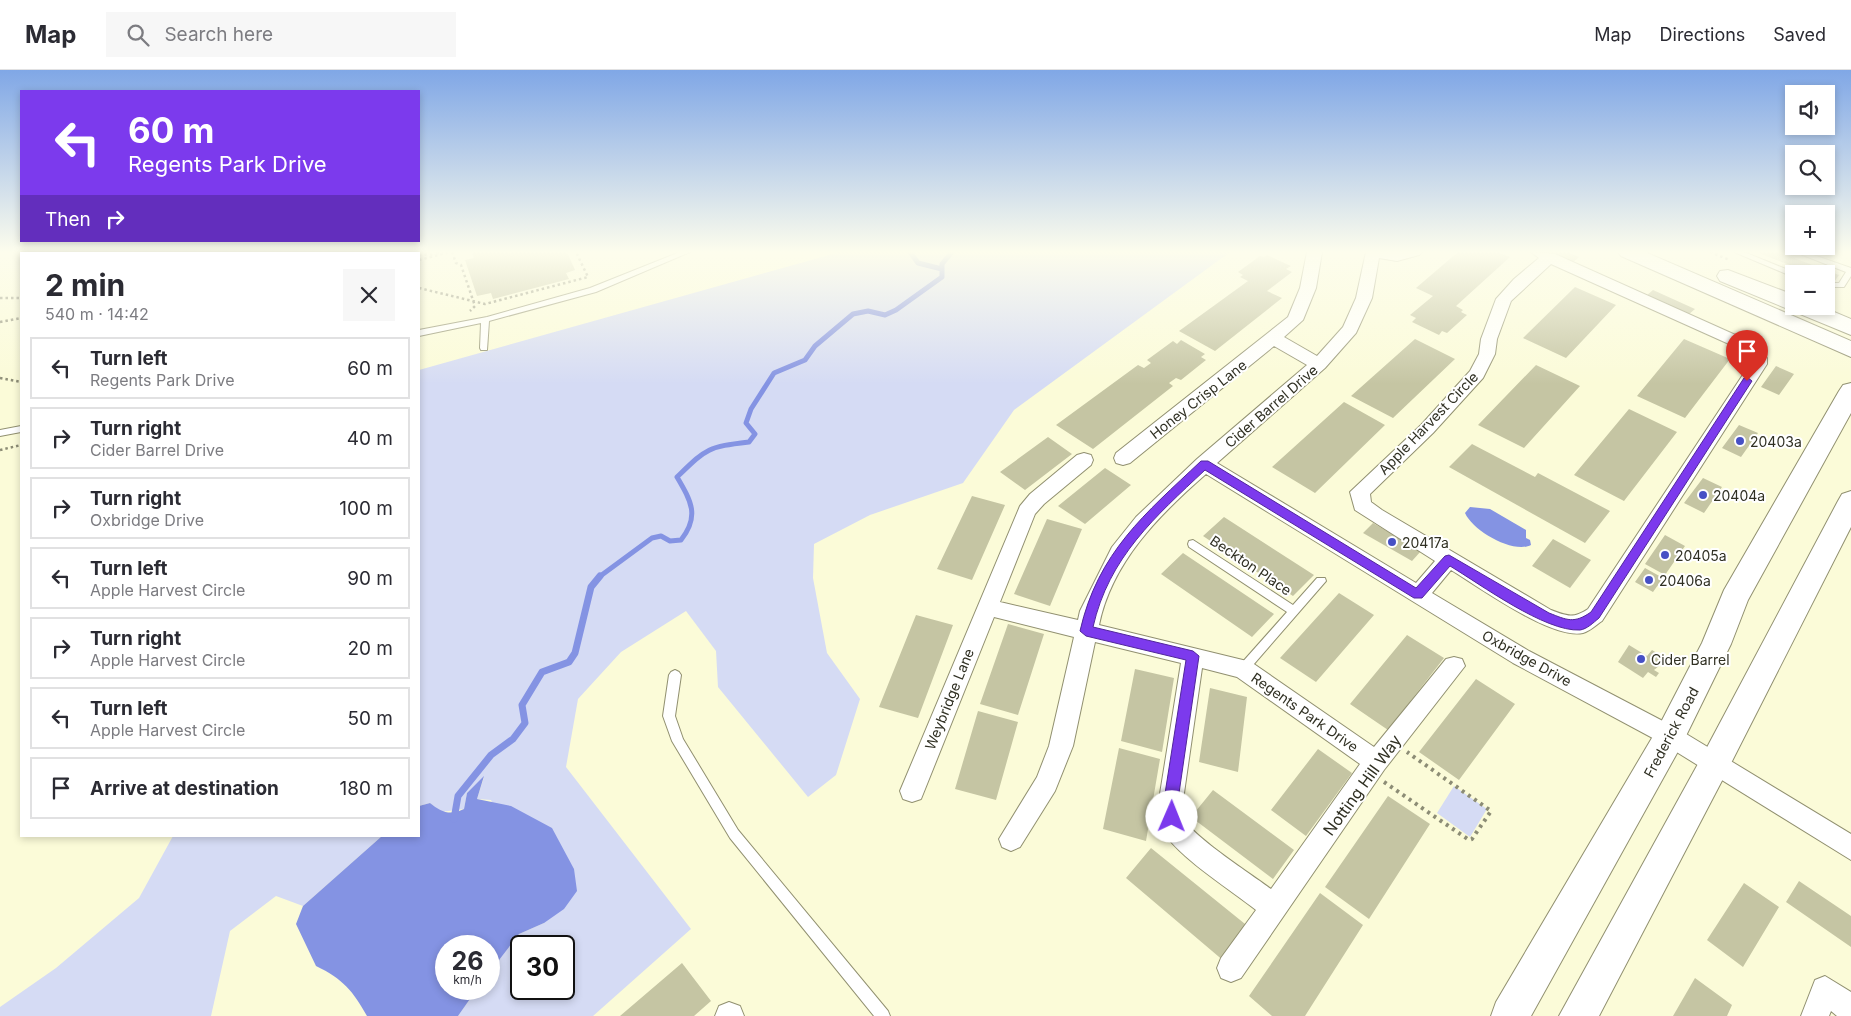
<!DOCTYPE html>
<meta charset="utf-8">
<style>
body{margin:0;font-family:Inter,sans-serif;background:#f7f7f7;color:#2b2b33;height:100vh;display:flex;flex-direction:column;font-size:19px;white-space:nowrap}
*{box-sizing:border-box;margin:0}
p{font-size:16px;color:#7c7c81}
.icon{flex:none;width:28px;height:28px;fill:none;stroke:currentColor;stroke-width:2;stroke-linecap:round;stroke-linejoin:round}
.map{position:relative;flex:1;overflow:hidden}
.drawer{position:absolute;left:20px;top:182px;width:400px;height:585px;display:flex;flex-direction:column;background:#fff;border-radius:0px;box-shadow:0 2px 8px #0003}
.drawer>*{flex:none}
.top-card{position:absolute;left:20px;top:20px;width:400px;height:152px;border-radius:0px;box-shadow:0 2px 8px #0003;background:#7c3aed;color:#fff;overflow:hidden}
.tools{position:absolute;left:1785px;top:15px;display:grid;gap:10px}
.tools a{display:grid;place-items:center;width:50px;height:50px;border-radius:0px;background:#fff;box-shadow:0 2px 8px #0003;font-size:25px}
.speed{position:absolute;left:435px;top:865px;display:flex;gap:10px;font-size:25px;font-weight:700;text-align:center}
.speed>*{display:grid;place-content:center;width:65px;height:65px;border-radius:50%;background:#fff;box-shadow:0 2px 8px #0003;line-height:1}
.speed small{font-size:12px;font-weight:400}
.speed .limit{border:2px solid #111;border-radius:8px;background:#fff;color:#111}
.pin{position:absolute;display:grid;place-items:center;width:42px;height:42px;color:#fff;margin:-51px -21px;border-radius:50% 50% 50% 0;rotate:-45deg;box-shadow:0 0 5px #0007}
.pin .icon{rotate:45deg}
.me{position:absolute;width:55px;margin:-28px;rotate:1deg;stroke-linejoin:round;filter:drop-shadow(0 0 4px #0008)}
.turn{display:flex;align-items:center;gap:18px;height:105px;padding:0 25px;font-size:22px}
.turn .icon{width:65px;height:65px;stroke-width:2.5}
.turn b{display:block;font-size:35px;line-height:42px}
.then{display:flex;align-items:center;height:48px;padding:0 25px;background:#0003;gap:10px;font-size:19px}
.round{display:grid;place-items:center;flex:none;width:52px;height:52px;border-radius:0px;background:#f7f7f7}
.overview{display:flex;align-items:center;justify-content:space-between;height:85px;padding:0 25px}
h1{font-size:30px;font-weight:700;line-height:38px}
ul{padding:0;list-style:none}
li{display:flex;align-items:center;gap:15px;height:62px;margin:0 10px 8px;padding:0 15px;border:2px solid #e1e1e2;border-radius:0px}
li div{flex:1}
li b{display:block;font-size:19px}
li em{font-style:normal}
header{display:flex;align-items:center;gap:30px;box-sizing:border-box;height:70px;padding:0 25px;background:#fff;border-bottom:1px solid #e1e1e2}
header strong{font-size:24px}
nav{display:flex;gap:28px;margin-inline-start:auto;font-size:18px}
.search{width:350px;height:45px;background:#f7f7f7;display:flex;align-items:center;gap:12px;box-sizing:border-box;padding:0 18px;border-radius:0px;color:#7c7c81;font-size:19px}
.map>svg:first-child{display:block}
.green{fill:#d5dbf4;fill-rule:evenodd}
.water{fill:#8493e3}
.lines{fill:none;stroke-linecap:round;stroke-linejoin:round}
.stream-far1{stroke:#8493e3;stroke-width:5}
.stream{stroke:#8493e3;stroke-width:7}
.building{fill:#c5c5a3}
.service-casing{stroke:#919070;stroke-width:2}
.minor-casing{stroke:#919070;stroke-width:2}
.primary-casing{stroke:#919070;stroke-width:2}
.path-far1{stroke:#8c8c75;stroke-width:2.5;stroke-dasharray:2.5 3;stroke-linecap:butt}
.path{stroke:#8c8c75;stroke-width:4;stroke-dasharray:3 4.5;stroke-linecap:butt}
.service{fill:#fff;fill-rule:evenodd}
.minor{fill:#fff;fill-rule:evenodd}
.primary{fill:#fff;fill-rule:evenodd}
.route{fill:#7c3aed;stroke:#51269a}
.poi-dot{fill:#4750c5;stroke:#fff;stroke-width:2}
.labels{text-anchor:middle;dominant-baseline:central;stroke-width:4;stroke-linejoin:round;paint-order:stroke}
.street-label{font-size:14px;fill:#303023;stroke:#fff}
.poi-label{font-size:14px;fill:#303023;stroke:#fff;text-anchor:start}
.near-street-label{font-size:16px;fill:#303023;stroke:#fff}
</style>
<header>
<strong>Map</strong>
<div class="search"><svg class="icon" aria-label="search" viewBox="0 0 24 24"><circle cx="10" cy="10" r="6"/><path d="M15 15l6 6"/></svg>Search here</div>
<nav><a>Map</a><a>Directions</a><a>Saved</a></nav>
</header>
<div class="map">
<svg width="1851" height="946" viewBox="0 0 1851 946">
<rect width="100%" height="100%" fill="#fbfbd8"/>
<path class="green" d="M840 182H1230L1014 340 963 413 870 445 814 474 813 508 827 583 860 629 836 705 808 727 718 617 716 581 686 541 621 582 578 629 566 697 691 859 593 946H458L477 919H489V903L506 879 519 864 544 853 491 730 477 729 484 707 467 723 464 739 441 742 430 733 419 736V300ZM521 876H564V919H521Z
M1454 716 1487 739 1470 767 1437 743Z
M173 766H382L303 836 276 826 230 861 211 946H0V937L56 898 139 828Z"/>
<path class="water" d="M1470 437 1490 439 1526 460V468L1530 470 1531 475C1513 484 1473 461 1465 443Z
M484 706 477 729 511 736 552 758 574 799 577 821 564 839 544 853 519 864 489 903V876H446V919H477L458 946H367C353 921 343 909 316 896L296 854 303 836 382 766H419V736L430 733C441 742 450 746 464 739L467 723Z"/>
<g class="lines">
<path class="stream-far1" d="M910 182 918 193 942 199
M599 507 652 468 661 466 670 471 681 470C700 446 691 431 677 407 707 378 707 377 749 372L755 364 746 353 751 339 774 303 805 290 815 276 853 244 868 241 885 245 896 240 942 207V194L952 182"/>
<path class="stream" d="M454 749 458 726 491 685 513 669 525 653 522 635 542 602 569 592 575 583 591 517 600 506"/>
</g>
<path class="building" d="M96 182H224V184H96Z
M472 182H567L575 200 566 203 569 209 493 229 491 223 477 226 465 190 474 188Z
M1458 182H1497L1510 187 1456 236 1463 240 1461 242 1467 245 1447 263 1442 261 1439 265 1412 252 1416 248 1410 245 1433 226 1416 218Z
M1548 182H1567L1579 187 1572 193Z
M1756 182H1778L1839 205 1834 212 1826 209V204H1813Z
M1267 185 1291 196 1286 199 1292 202 1267 221 1282 228 1215 281 1179 261 1248 211 1240 207 1243 205 1238 202 1260 186 1264 187Z
M1575 217 1616 235 1566 288 1523 268Z
M1653 220 1695 239 1688 245 1646 226Z
M1415 269 1455 289 1393 348 1351 326Z
M1684 269 1730 289 1685 348 1637 326Z
M1181 270 1205 284 1201 287 1206 290 1181 310 1176 308 1169 313 1173 316 1093 379 1056 355 1138 295 1144 298 1151 293 1147 290 1173 271 1177 274Z
M1536 295 1580 316 1524 378 1478 355Z
M1776 296 1794 304 1779 325 1761 317Z
M1344 332 1385 355 1315 423 1272 397Z
M1629 339 1677 362 1624 431 1574 405Z
M1739 355 1758 363 1741 387 1722 378Z
M1048 367 1072 384 1025 420 1000 402Z
M1472 374 1535 407 1538 403 1610 441 1585 473 1449 397Z
M1105 398 1131 415 1085 454 1058 436Z
M1703 408 1722 417 1704 443 1684 433Z
M972 426 1005 435 972 510 937 499Z
M1224 447 1314 505 1293 526 1203 466Z
M1047 449 1082 459 1050 536 1014 524Z
M1373 453 1421 481 1412 491 1363 463Z
M1665 465 1685 476 1665 505 1645 494Z
M1553 469 1591 490 1570 518 1532 496Z
M1183 483 1274 544 1252 567 1161 504Z
M1645 498 1663 508 1653 522 1635 512Z
M1339 523 1374 545 1316 612 1280 588Z
M916 545 953 555 918 648 879 637Z
M1008 554 1044 564 1018 645 980 634Z
M1407 565 1444 588 1388 660 1350 634Z
M1629 575 1647 586 1652 580 1660 585 1664 592 1654 600 1659 603 1656 607 1648 602 1643 608 1618 592Z
M1135 599 1174 608 1162 682 1121 671Z
M1476 609 1515 634 1459 710 1419 682Z
M1210 618 1247 627 1238 702 1199 692Z
M978 641 1018 652 996 730 955 719Z
M1119 678 1160 689 1146 771 1103 759Z
M1318 679 1352 703 1306 766 1271 740Z
M1213 720 1294 780 1273 809 1191 747Z
M1388 726 1430 754 1369 849 1325 817Z
M1151 778 1250 858 1225 892 1126 808Z
M1799 811 1851 846V877L1786 832Z
M1744 813 1779 837 1743 897 1707 870Z
M1320 823 1363 855 1305 946H1272L1249 926Z
M682 893 711 931 694 946H620Z
M1695 908 1732 935 1727 946H1673Z"/>
<g class="lines">
<defs>
<path id="service" d="M680 182H690L596 222 489 251 487 280H481L480 278 481 253 419 266V260L487 247 590 218Z
M1734 182H1744L1798 204H1794V206H1791Z
M1795 182H1805L1851 198V206L1844 217H1826V213H1839L1846 202Z
M21 356V362L0 366V360Z
M1193 470 1293 535 1317 508H1325L1326 511 1247 602 1243 604 1239 602 1237 599 1239 596 1287 542 1189 477 1188 474 1189 471Z
M675 600 679 602 681 605 675 646 683 669 738 760 888 941 890 946H874L730 768 672 671 663 646 669 605 671 602Z"/>
<path id="minor" d="M1307 182H1322L1316 218 1303 250 1284 267 1317 286 1343 257 1356 228 1366 182H1422L1419 185 1397 191 1379 188 1372 228 1356 263 1325 298 1217 393 1416 513 1435 491 1355 440 1350 422 1421 355 1470 301 1479 284 1481 269 1496 229 1514 209 1539 188 1531 182 1555 184 1760 276 1767 288V294L1602 551C1596 555 1590 561 1583 563 1552 570 1479 517 1451 500L1432 523 1529 581 1678 659 1851 764V790L1662 673 1513 593 1206 404C1159 445 1112 492 1099 555L1251 592 1374 677 1446 589 1454 587 1462 589 1465 596 1384 700 1241 908 1231 912 1221 908 1217 898 1221 888 1256 840C1232 821 1185 791 1168 768 1160 757 1160 742 1159 730L1181 593 1095 572 1073 676 1055 721 1020 777 1011 781 1002 777 999 769 1037 707 1049 676 1074 567 994 547 921 729 912 732 903 729 900 721 1020 436 1030 424 1077 385 1084 383 1091 385 1093 390 1091 395 1044 434 1035 444 1000 532 1078 550 1080 541 1112 477 1136 447 1197 389 1307 295 1274 276 1130 393 1123 395 1116 393 1114 388 1116 383 1288 247 1300 218ZM1551 194 1729 274 1748 284 1751 288 1750 294 1588 539C1573 549 1567 546 1551 540L1382 440 1371 432 1370 424 1433 363 1483 308 1495 284 1497 269 1511 231ZM1202 598 1237 607 1360 694 1271 819C1254 806 1192 766 1185 750 1183 744 1184 736 1183 730Z
M1825 906 1851 922V946H1837L1831 941 1829 946H1801L1815 910Z
M729 932 740 936 744 946H715L719 936Z"/>
<path id="primary" d="M1618 182H1645L1851 271V287L1621 186Z
M1728 200 1794 225V236H1820L1851 249V265L1720 211 1717 206 1720 201Z
M1851 313V343L1748 530 1731 574 1681 676 1531 946H1491L1496 932 1659 656 1702 573 1724 520 1839 321 1843 315Z
M1851 421V457L1726 703 1599 946H1559L1704 683 1838 431 1842 424Z"/>
</defs>
<use href="#service" class="service-casing"/>
<use href="#minor" class="minor-casing"/>
<use href="#primary" class="primary-casing"/>
<path class="path-far1" d="M47 182 50 184
M57 182V184
M228 182V184
M247 182V184
M437 182 438 185 450 182
M452 182 456 193 461 195 475 236 470 241
M1710 182 1730 190
M307 184 316 182
M362 184 367 182
M419 185 435 184
M419 190 438 185
M419 218 485 234 588 207 576 182
M0 228H21
M0 252 21 248
M0 308 21 312
M0 380 21 375"/>
<path class="path" d="M1384 712 1469 770 1472 769 1491 741 1407 682"/>
<use href="#service" class="service"/>
<use href="#minor" class="minor"/>
<use href="#primary" class="primary"/>
</g>
<linearGradient id="sky" x2="0" y2="1"><stop stop-color="#80a7e6"/><stop offset="0.58" stop-color="#fdfded"/><stop offset="1" stop-color="#fdfded" stop-opacity="0"/></linearGradient>
<rect width="1851" height="314" fill="url(#sky)"/>
<path class="route" d="M1747 307 1752 311 1599 548C1593 553 1587 559 1580 560 1545 562 1480 514 1450 496L1422 528H1414L1205 400C1155 447 1109 487 1093 557L1193 581 1199 586 1178 730 1179 747 1177 752 1172 753 1167 752 1164 730 1186 590 1086 566 1080 561C1098 482 1145 444 1201 391H1208L1416 518 1445 486 1449 485 1549 543C1567 550 1574 554 1591 542L1744 308Z"/>
<g class="poi-dot">
<circle cx="1740" cy="371" r="5"/>
<circle cx="1703" cy="425" r="5"/>
<circle cx="1392" cy="472" r="5"/>
<circle cx="1665" cy="485" r="5"/>
<circle cx="1649" cy="510" r="5"/>
<circle cx="1641" cy="589" r="5"/>
</g>
<g class="labels">
<g class="street-label">
<text transform="translate(1198 329) rotate(-38)">Honey Crisp Lane</text>
<text transform="translate(1271 336) rotate(-41)">Cider Barrel Drive</text>
<text transform="translate(1428 353) rotate(-46)">Apple Harvest Circle</text>
<text transform="translate(1251 495) rotate(34)">Beckton Place</text>
<text transform="translate(1527 588) rotate(29)">Oxbridge Drive</text>
<text transform="translate(949 629) rotate(-68)">Weybridge Lane</text>
<text transform="translate(1305 642) rotate(35)">Regents Park Drive</text>
<text transform="translate(1671 662) rotate(-62)">Frederick Road</text>
</g>
<g class="poi-label">
<text x="1750" y="371">20403a</text>
<text x="1713" y="425">20404a</text>
<text x="1402" y="472">20417a</text>
<text x="1675" y="485">20405a</text>
<text x="1659" y="510">20406a</text>
<text x="1651" y="589">Cider Barrel</text>
</g>
<g class="near-street-label">
<text transform="translate(1362 715) rotate(-54)">Notting Hill Way</text>
</g>
</g>
</svg>
<div class="tools">
<a><svg class="icon" aria-label="sound" viewBox="0 0 24 24"><path d="M4 9h4l5-4v14l-5-4H4zM17 9q2 3 0 6"/></svg></a>
<a><svg class="icon" aria-label="search" viewBox="0 0 24 24"><circle cx="10" cy="10" r="6"/><path d="M15 15l6 6"/></svg></a>
<a>+</a>
<a>−</a>
</div>
<div class="speed"><div>26<small>km/h</small></div><div class="limit">30</div></div>
<div class="pin" style="left:1747px;top:311px;background:#d93025"><svg class="icon" aria-label="arrive" viewBox="0 0 24 24"><path d="M6 21V4h12l-3 4 3 4H6"/></svg></div>
<svg class="me" style="left:1172px;top:747px" viewBox="-20 -20 40 40"><circle r="19" fill="#fff"/><path d="M0-13L10 11 0 6-10 11z" fill="#7c3aed"/></svg>
<div class="top-card">
<div class="turn"><svg class="icon" aria-label="left" viewBox="0 0 24 24"><path d="M17 20v-9H6M10 6l-5 5 5 5"/></svg><div><b>60 m</b>Regents Park Drive</div></div>
<div class="then">Then<svg class="icon" aria-label="right" viewBox="0 0 24 24"><path d="M7 20v-9h11M14 6l5 5-5 5"/></svg></div>
</div>
<section class="drawer">
<div class="overview"><div><h1>2 min</h1><p>540 m · 14:42</p></div><a class="round"><svg class="icon" aria-label="close" viewBox="0 0 24 24"><path d="M6 6l12 12M18 6L6 18"/></svg></a></div>
<ul>
<li><svg class="icon" aria-label="left" viewBox="0 0 24 24"><path d="M17 20v-9H6M10 6l-5 5 5 5"/></svg><div><b>Turn left</b><p>Regents Park Drive</p></div><em>60 m</em></li>
<li><svg class="icon" aria-label="right" viewBox="0 0 24 24"><path d="M7 20v-9h11M14 6l5 5-5 5"/></svg><div><b>Turn right</b><p>Cider Barrel Drive</p></div><em>40 m</em></li>
<li><svg class="icon" aria-label="right" viewBox="0 0 24 24"><path d="M7 20v-9h11M14 6l5 5-5 5"/></svg><div><b>Turn right</b><p>Oxbridge Drive</p></div><em>100 m</em></li>
<li><svg class="icon" aria-label="left" viewBox="0 0 24 24"><path d="M17 20v-9H6M10 6l-5 5 5 5"/></svg><div><b>Turn left</b><p>Apple Harvest Circle</p></div><em>90 m</em></li>
<li><svg class="icon" aria-label="right" viewBox="0 0 24 24"><path d="M7 20v-9h11M14 6l5 5-5 5"/></svg><div><b>Turn right</b><p>Apple Harvest Circle</p></div><em>20 m</em></li>
<li><svg class="icon" aria-label="left" viewBox="0 0 24 24"><path d="M17 20v-9H6M10 6l-5 5 5 5"/></svg><div><b>Turn left</b><p>Apple Harvest Circle</p></div><em>50 m</em></li>
<li><svg class="icon" aria-label="arrive" viewBox="0 0 24 24"><path d="M6 21V4h12l-3 4 3 4H6"/></svg><div><b>Arrive at destination</b></div><em>180 m</em></li>
</ul>
</section>
</div>
